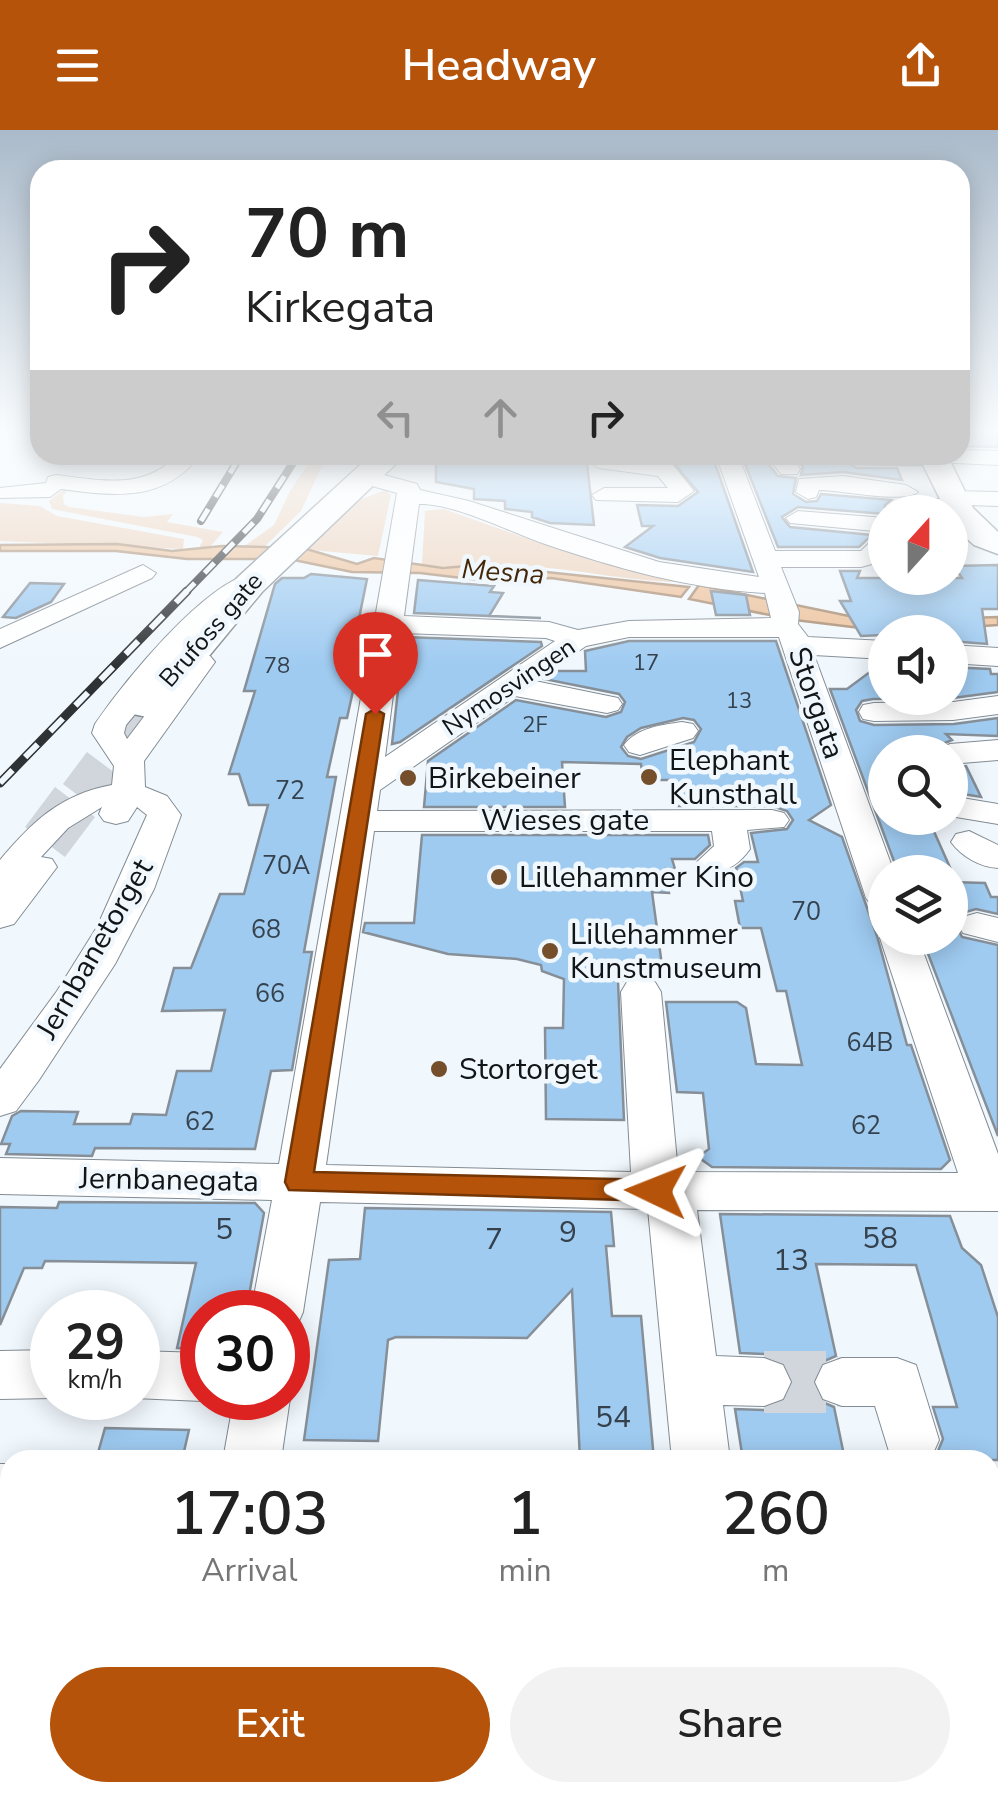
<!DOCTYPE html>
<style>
body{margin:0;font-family:"Nunito Sans",sans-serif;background:#f2f2f2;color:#222;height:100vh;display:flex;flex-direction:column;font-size:38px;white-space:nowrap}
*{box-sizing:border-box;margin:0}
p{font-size:32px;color:#767676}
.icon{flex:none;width:55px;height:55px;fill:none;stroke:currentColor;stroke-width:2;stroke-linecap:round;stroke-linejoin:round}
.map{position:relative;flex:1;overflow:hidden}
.details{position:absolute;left:0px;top:1320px;width:1000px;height:352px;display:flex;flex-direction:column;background:#fff;border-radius:30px 30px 0 0;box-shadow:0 5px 25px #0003}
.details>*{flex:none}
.guide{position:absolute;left:30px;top:30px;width:940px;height:305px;border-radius:30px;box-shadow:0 5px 25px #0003;background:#fff;color:#222;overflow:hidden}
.needle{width:65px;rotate:21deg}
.buttons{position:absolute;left:868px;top:365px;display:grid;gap:20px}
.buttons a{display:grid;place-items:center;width:100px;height:100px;border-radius:50%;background:#fff;box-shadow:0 5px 25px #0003;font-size:50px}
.speed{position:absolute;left:30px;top:1160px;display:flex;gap:20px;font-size:50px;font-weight:700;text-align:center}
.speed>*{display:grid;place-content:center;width:130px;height:130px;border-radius:50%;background:#fff;box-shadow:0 5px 25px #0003;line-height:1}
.speed small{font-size:25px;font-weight:400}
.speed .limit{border:15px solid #d22;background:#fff;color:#111}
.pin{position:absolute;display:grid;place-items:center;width:85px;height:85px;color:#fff;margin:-102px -42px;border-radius:50% 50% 50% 0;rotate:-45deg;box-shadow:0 0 10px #0007}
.pin .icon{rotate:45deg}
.me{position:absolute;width:110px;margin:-55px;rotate:272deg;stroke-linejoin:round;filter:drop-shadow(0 0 8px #0008)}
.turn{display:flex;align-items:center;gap:35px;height:210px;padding:0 50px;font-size:45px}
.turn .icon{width:130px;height:130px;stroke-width:2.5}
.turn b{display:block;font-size:70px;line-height:85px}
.lanes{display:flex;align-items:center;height:95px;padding:0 50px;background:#0003;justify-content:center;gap:50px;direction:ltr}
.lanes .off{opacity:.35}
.eta{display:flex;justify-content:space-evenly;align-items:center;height:170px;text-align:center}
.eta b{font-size:60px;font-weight:600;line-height:70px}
.cta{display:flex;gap:20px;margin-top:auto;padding:20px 50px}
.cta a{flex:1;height:115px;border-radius:60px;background:#b45309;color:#fff;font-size:40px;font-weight:600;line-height:115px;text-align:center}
.cta a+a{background:#f2f2f2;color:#222}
header{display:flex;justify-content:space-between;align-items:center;height:130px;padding:0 50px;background:#b45309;color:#fff;font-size:45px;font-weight:600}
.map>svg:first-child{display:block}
.green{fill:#eed2bb}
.water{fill:#edc29c;stroke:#ab8e74;stroke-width:2.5}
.building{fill:#9fcbf1;stroke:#868f98;stroke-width:2.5;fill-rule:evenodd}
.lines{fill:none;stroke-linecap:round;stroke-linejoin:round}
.minor-tunnel-far1{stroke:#d0d6db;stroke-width:49;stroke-dasharray:49 24;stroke-linecap:butt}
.minor-tunnel{stroke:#d0d6db;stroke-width:62;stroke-dasharray:62 31;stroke-linecap:butt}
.major-tunnel-far1{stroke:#d0d6db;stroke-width:40;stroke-dasharray:40 20;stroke-linecap:butt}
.major-tunnel{stroke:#d0d6db;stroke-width:50;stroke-dasharray:50 25;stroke-linecap:butt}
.minor-casing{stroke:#838c94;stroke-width:2}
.major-casing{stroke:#838c94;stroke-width:3}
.minor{fill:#fff;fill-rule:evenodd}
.major{fill:#fff;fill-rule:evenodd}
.rail-far1-casing{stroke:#2f3235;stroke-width:8}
.rail-casing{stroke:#2f3235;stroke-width:9}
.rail-far1{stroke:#f1f8fd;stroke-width:5;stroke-dasharray:14;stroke-linecap:butt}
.rail{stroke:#f1f8fd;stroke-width:6;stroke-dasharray:18;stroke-linecap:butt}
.route{fill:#b45309;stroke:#753606;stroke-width:2.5}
.poi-dot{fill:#754f2b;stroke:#f1f8fd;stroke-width:4}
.labels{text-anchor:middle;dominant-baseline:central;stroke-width:9;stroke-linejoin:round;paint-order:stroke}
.far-number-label{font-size:22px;fill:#35424e}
.far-street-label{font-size:25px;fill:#121518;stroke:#f1f8fd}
.number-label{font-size:25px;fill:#35424e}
.far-water-label{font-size:28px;font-style:italic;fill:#442708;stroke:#f1f8fd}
.street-label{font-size:30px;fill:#121518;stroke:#f1f8fd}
.poi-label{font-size:30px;fill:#121518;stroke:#f1f8fd;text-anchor:start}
.near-number-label{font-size:30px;fill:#35424e}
</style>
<header><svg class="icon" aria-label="menu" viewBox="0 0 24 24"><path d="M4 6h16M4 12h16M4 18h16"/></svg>Headway<svg class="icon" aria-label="share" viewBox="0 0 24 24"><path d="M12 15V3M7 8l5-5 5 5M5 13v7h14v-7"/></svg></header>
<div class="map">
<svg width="998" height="1672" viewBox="0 0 998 1672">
<rect width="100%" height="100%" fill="#f1f8fd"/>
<path class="green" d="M306 325H321L324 332 301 381 262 419 239 420 274 395 290 361 311 330 305 329Z
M64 359 67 361 63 366 64 374 69 377 144 387 173 384 167 392 223 402 209 418H199L203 410 197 407 52 379 49 371Z
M385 360 391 365 378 426 300 419 354 372Z
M0 373 40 376 57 386 184 409 183 419 0 411Z
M444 379 540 413 696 452C638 454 582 439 524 436 490 435 457 440 422 434L425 381Z"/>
<path class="water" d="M117 414 172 421 222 416 303 418 357 434 374 428 443 438 479 435 689 457 681 467 551 448 487 451 420 443 352 442 289 429H187L116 421H0V415Z
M699 455 873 491 998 487V495L893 502 795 490 689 469Z"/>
<path class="building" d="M960 303H998V317L962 316Z
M436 325H586L594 395 550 393 532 387V382L505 379V371L474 369V359L436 352Z
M667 325 713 328 753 442 660 428 625 417 653 396H642L637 375 678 376 698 362Z
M763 328 778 346 796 348 793 364 806 372 817 371 821 364 891 370 885 375V384L798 377 782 387 790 397 872 405 859 417H778L743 329Z
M798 329 842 330 857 338H897L902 350 843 342 801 345 803 337Z
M998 435V479H982L987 514 950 511V502L861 506 840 471H851L840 441H860L857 448H962L954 436Z
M311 444 367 449 356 503H368L358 561H353L347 588H340L327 647H336L304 822H312L292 940 271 941 255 1019 95 1018 92 1026 6 1024 10 1014H1L12 986 21 981 78 982 74 994H130L133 984 166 985 177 941H211L225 880 162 881 174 838H191L220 764H244L268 675H249L239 644H229L255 561H244L275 454 282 448H304Z
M418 450 494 456 490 462 503 463 489 486 541 488 414 483Z
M30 453 64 454 51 472 16 488 3 487Z
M711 461 746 465 750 485H716Z
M404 507 541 512 542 516 400 612 392 614Z
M629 511H776L831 675 809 690 842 707 877 806 907 915H911L950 1030 941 1039 712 1037 698 1027 709 1019 703 963 677 962 666 872H737L746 878 756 934 802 935 786 861H777L761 798H740L735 771H743L736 738 744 732H758L751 703 787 699 793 690 787 681 772 676H676L672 650H643L641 634 562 632 565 677H424L428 631 516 570 606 587 621 582 625 572 619 564 544 549 557 541H586L585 521ZM683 588 694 590 701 599 694 612 641 629 628 626 621 617 627 607 641 598Z
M882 533 885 568H950V537L990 539 991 544H998V562L953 568 873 569 862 571 856 580 860 591 874 595 954 594 998 588V606L946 604 952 610 938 616 898 617 900 622H885V688H928L952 742H898L830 559H847Z
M966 636 981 667 950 662V638Z
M422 705H708L710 715 695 729H672L675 739H666L669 763 652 762 663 843 618 851 624 990 546 989 545 898H563L564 849 542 841 541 835 517 829 448 824 363 802 365 793H414Z
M950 752 985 753 991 767H998V784L976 779 962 783 955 793 962 807 998 815V1006L922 808H950Z
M59 1072 255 1073 264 1083 246 1182H202V1219L177 1218 196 1133 45 1131 42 1138H24L0 1195V1077L57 1078Z
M365 1078 611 1082 614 1116H606L612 1186H641L654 1330H580L572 1160 527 1208 396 1207 388 1210 378 1311 304 1310 329 1130 360 1129Z
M720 1084 950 1086 962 1118 981 1135 998 1187V1330H941L938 1321 943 1309 933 1277H957L916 1135 816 1134 836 1226 820 1233 812 1254 820 1271 834 1277 845 1330H743L735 1279 764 1280 784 1273 794 1250 784 1231 764 1224 740 1223Z
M105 1298 189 1300 182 1330H96Z"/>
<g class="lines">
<path class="minor-tunnel-far1" d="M764 1252H842"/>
<path class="minor-tunnel" d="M764 1252H842"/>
<path class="major-tunnel-far1" d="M79 666 147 575"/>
<path class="major-tunnel" d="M0 772 81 664"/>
<defs>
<path id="minor" d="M960 320 998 321V335L933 332 922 325H960Z
M177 325H200C164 373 114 366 61 359L50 367 0 368V358L46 353 48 347 56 345C100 350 144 361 177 325Z
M603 325 673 335 694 361 678 372 596 370 592 365 604 358H668L658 346 599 338 588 331 591 326Z
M716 325H738L775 421H861L876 406 885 404 883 431 861 437H781L799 482 798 494 808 507 885 511V529L814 525 894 742H885V779L872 776 866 768 779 507H629L586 516 535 551 618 568 622 574 618 580 607 583 515 566 380 660 377 681 772 680 784 683 789 690 784 697 747 700 750 719C738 736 723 745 702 740L697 732 714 716 712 701H374L326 1035 631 1042 621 862 627 852 641 849 655 852 661 862 678 1042 958 1043 880 808 885 800V808H918L998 1024V1081L697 1080 716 1226 764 1228 783 1235 791 1252 783 1269 764 1276 723 1275 730 1330H672L648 1079 320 1072 303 1182 296 1198 288 1200V1182H251L272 1070 0 1064V1028L279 1034 397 363 358 352 355 347 358 342 366 340 417 354 420 360 469 371 659 432 759 447ZM419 374C454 373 510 402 545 414 616 438 689 459 765 463L771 488 629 491 578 500 549 492 404 486ZM401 503 546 508 555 511 385 627Z
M766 325H792L800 339 797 344H781Z
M843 346 906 355 918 362C904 374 842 360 819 360L816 367 808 369 796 362 799 349Z
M953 361 998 362V376L967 375 964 381 956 383 899 382 889 376 901 369H942L945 363Z
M798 381 885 388V402L790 393 786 388Z
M143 435 156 443 152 448 0 518V499Z
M252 443 265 451 261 457 202 504 126 595 124 603 127 609 190 526H210L215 532 144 631 145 657 167 666 181 685 154 759 115 834 39 950 16 981 0 986V939L57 861 97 797 147 685 137 677 128 691 116 694 104 691 99 684 102 677 68 698 41 727 52 729 57 737 14 794 0 798V730C32 692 61 664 112 655L114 636 92 603 95 594C124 552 202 455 252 443Z
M950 515 998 518V536L950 533Z
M998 566V584L953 590 874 591 863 589 859 582 863 575 874 573 953 572Z
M682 592 693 594 698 601 693 608 640 625 629 622 624 615C637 598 661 595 682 592Z
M998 610V630L950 634V622H935L950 614Z
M950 666 998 674V694L950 686Z
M969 701 998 715V738C980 737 962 727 951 712L956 704Z
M977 783 998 788V812L963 803 958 795 963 787Z
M52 1220 53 1268 0 1269V1221Z
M138 1221 202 1223V1268H212L202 1271 134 1268H138Z
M842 1228H897L916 1235 939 1310 931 1328H891L875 1276H842L823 1269 815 1252 823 1235Z
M288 1263 290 1268 281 1330H223L234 1268H288Z
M0 1334H10V1390H0Z
M998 1555V1621L990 1624V1556Z
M165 1662H235L234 1672H164Z
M703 1662H773L774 1672H704Z
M915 1662H985L987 1672H917Z"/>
<path id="major" d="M371 325H405L262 462 161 584 147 587 133 584 127 575 133 566 238 447Z
M844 325H947L973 378 998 402V424L974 415 954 397 923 335 858 334 848 331Z"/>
</defs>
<use href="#minor" class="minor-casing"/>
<use href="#major" class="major-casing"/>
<use href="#minor" class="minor"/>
<use href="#major" class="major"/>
<defs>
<path id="rail-far1" d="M201 391 241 325
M185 463 257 389 298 325"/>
<path id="rail" d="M0 653 187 461"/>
</defs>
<use href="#rail-far1" class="rail-far1-casing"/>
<use href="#rail" class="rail-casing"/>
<use href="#rail-far1" class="rail-far1"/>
<use href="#rail" class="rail"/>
</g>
<linearGradient id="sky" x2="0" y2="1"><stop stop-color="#aabaca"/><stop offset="0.56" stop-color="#f9fcfe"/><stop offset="1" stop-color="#f9fcfe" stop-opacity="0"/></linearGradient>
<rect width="998" height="537" fill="url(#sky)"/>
<path class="route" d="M375 579 384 584 314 1042 656 1050 666 1053 670 1061 666 1068 656 1071 289 1060 285 1052 366 584Z"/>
<g class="poi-dot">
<circle cx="649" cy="647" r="10"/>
<circle cx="408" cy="648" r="10"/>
<circle cx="499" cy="747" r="10"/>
<circle cx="550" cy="821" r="10"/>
<circle cx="439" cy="939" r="10"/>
</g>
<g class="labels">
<g class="far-number-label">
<text x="646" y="533">17</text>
<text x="277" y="536">78</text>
<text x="739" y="571">13</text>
<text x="535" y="595">2F</text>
</g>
<g class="far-street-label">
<text transform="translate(211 500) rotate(-49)">Brufoss gate</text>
<text transform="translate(509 557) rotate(-34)">Nymosvingen</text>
</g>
<g class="number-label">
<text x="290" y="661">72</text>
<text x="286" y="736">70A</text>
<text x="806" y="782">70</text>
<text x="266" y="800">68</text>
<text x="270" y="864">66</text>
<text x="870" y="913">64B</text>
<text x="200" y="992">62</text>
<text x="866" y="996">62</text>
</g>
<g class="far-water-label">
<text transform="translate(503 442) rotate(4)">Mesna</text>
</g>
<g class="street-label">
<text transform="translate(816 573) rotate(71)">Storgata</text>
<text x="565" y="690">Wieses gate</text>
<text transform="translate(95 819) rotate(-60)">Jernbanetorget</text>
<text transform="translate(169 1050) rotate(1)">Jernbanegata</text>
</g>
<g class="poi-label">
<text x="669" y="630">Elephant<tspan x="669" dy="34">Kunsthall</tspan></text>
<text x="428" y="648">Birkebeiner</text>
<text x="519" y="747">Lillehammer Kino</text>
<text x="570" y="804">Lillehammer<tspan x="570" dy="34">Kunstmuseum</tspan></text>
<text x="459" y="939">Stortorget</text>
</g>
<g class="near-number-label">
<text x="224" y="1099">5</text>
<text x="568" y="1102">9</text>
<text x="880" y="1108">58</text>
<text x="494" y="1109">7</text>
<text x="791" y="1130">13</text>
<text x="613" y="1287">54</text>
</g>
</g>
</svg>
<div class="buttons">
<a><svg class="needle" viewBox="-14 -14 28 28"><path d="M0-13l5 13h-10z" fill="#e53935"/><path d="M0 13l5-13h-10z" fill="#767676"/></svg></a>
<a><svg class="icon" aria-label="sound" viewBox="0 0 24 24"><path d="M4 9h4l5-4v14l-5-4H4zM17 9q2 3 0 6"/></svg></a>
<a><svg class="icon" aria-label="search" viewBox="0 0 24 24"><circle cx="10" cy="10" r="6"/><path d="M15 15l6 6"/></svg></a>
<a><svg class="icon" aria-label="layers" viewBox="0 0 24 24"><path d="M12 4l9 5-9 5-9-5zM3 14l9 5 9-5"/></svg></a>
</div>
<div class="speed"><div>29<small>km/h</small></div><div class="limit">30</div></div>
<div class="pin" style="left:375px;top:584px;background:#d93025"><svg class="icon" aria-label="arrive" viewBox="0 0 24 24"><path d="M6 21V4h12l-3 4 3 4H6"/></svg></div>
<svg class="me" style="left:656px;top:1061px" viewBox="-20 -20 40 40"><path d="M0-17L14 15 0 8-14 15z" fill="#b45309" stroke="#fff" stroke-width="4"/></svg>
<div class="guide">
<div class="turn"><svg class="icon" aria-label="right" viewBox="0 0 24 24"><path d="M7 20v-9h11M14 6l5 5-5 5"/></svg><div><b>70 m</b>Kirkegata</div></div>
<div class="lanes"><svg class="icon off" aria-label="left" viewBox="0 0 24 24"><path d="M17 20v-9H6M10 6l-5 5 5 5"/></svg><svg class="icon off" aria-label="ahead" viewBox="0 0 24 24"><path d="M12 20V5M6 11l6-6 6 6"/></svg><svg class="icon" aria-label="right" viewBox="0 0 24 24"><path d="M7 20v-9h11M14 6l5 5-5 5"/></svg></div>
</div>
<section class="details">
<div class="eta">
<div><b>17:03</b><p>Arrival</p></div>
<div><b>1</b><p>min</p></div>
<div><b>260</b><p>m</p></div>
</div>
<div class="cta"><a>Exit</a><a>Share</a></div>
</section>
</div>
